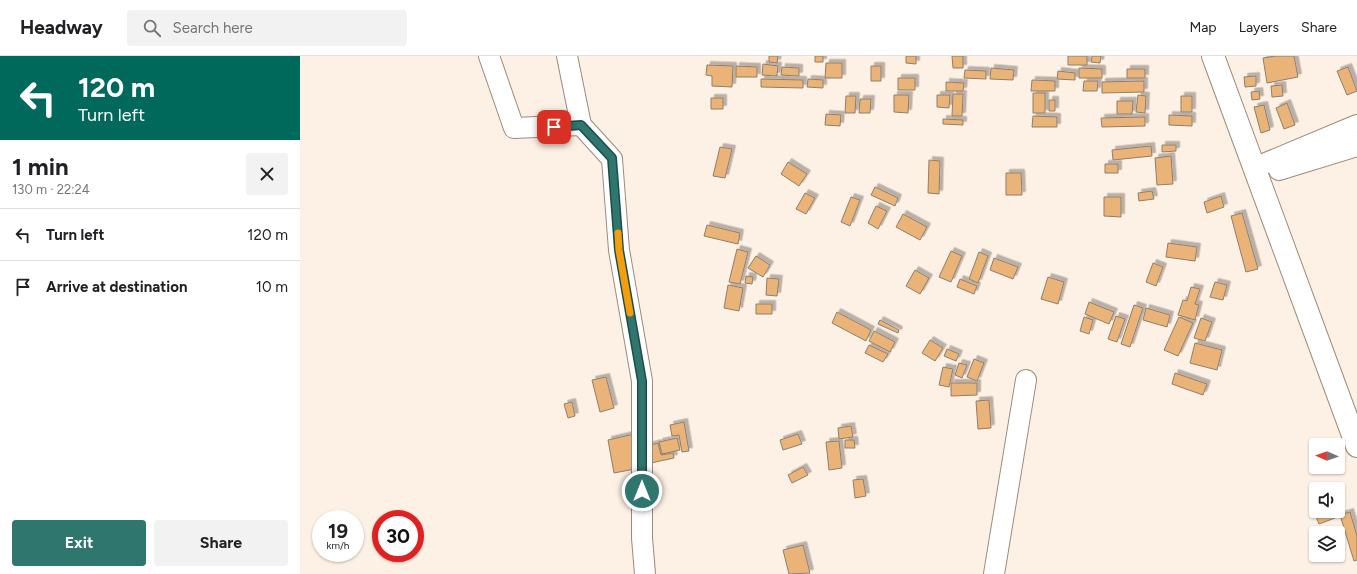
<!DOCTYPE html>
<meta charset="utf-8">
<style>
body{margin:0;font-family:Figtree,sans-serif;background:#f2f2f2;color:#202124;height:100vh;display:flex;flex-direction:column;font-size:15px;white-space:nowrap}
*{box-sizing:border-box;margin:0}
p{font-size:13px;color:#757577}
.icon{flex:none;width:22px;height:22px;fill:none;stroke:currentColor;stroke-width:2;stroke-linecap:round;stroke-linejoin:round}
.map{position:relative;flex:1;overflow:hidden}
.panel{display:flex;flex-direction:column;background:#fff;width:300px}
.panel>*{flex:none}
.top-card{background:#00695c;color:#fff;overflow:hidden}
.needle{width:26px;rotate:272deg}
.controls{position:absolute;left:1009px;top:382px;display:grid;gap:8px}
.controls a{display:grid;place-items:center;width:36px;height:36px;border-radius:4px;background:#fff;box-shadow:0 1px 3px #0004;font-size:20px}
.speed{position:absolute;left:12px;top:454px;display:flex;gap:8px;font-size:20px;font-weight:700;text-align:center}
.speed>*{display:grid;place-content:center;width:52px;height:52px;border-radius:50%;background:#fff;box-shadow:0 1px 3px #0004;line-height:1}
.speed small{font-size:10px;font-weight:400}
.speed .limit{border:6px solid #d22;background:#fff;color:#111}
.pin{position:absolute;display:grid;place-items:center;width:34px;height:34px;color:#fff;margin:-17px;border-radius:8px;box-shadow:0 2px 6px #0006}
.me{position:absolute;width:44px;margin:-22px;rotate:0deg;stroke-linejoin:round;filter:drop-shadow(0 0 3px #0008)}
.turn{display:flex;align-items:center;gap:14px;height:84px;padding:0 12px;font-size:18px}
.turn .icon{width:52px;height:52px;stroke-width:2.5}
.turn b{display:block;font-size:28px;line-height:34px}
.round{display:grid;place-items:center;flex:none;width:42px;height:42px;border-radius:4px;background:#f2f2f2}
.summary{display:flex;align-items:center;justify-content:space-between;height:68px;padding:0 12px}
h1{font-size:24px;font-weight:700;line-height:30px}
.cta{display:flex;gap:8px;margin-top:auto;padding:8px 12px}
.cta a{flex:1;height:46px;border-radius:4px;background:#2e766e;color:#fff;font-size:16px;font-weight:700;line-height:46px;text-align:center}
.cta a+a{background:#f2f2f2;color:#202124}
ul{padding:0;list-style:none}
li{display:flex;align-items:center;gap:12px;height:52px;padding:0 12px;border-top:1px solid #e0e0e0}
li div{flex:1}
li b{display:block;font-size:15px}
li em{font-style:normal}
header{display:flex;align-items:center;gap:24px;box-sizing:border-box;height:56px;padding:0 20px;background:#fff;border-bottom:1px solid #e0e0e0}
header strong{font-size:19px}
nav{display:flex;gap:22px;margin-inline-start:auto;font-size:14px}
.search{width:280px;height:36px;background:#f2f2f2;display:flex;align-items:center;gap:10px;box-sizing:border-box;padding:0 14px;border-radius:4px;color:#757577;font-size:15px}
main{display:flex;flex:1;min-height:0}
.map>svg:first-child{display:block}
.building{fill:#eab377;stroke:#907e6b;filter:url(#shadow)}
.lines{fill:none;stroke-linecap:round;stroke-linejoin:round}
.minor-casing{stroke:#9d8b79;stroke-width:22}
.secondary-casing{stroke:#9d8b79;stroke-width:24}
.minor{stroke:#fff;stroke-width:20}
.secondary{stroke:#fff;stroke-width:22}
.route-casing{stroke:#1e4d48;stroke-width:10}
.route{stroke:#2e766e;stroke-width:7}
.slow{stroke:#f59e0b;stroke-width:7}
</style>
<header>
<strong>Headway</strong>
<div class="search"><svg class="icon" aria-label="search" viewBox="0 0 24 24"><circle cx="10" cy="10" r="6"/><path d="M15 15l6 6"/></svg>Search here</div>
<nav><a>Map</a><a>Layers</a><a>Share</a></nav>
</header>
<main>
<section class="panel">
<div class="top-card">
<div class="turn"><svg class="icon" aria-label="left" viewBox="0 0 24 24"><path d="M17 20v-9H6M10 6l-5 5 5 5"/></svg><div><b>120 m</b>Turn left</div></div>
</div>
<div class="summary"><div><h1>1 min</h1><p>130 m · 22:24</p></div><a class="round"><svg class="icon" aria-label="close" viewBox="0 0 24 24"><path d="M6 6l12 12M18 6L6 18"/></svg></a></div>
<ul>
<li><svg class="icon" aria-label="left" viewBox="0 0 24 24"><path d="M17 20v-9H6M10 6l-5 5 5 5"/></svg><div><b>Turn left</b></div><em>120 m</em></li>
<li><svg class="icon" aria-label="arrive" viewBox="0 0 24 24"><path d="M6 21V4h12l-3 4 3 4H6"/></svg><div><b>Arrive at destination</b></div><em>10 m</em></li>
</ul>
<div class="cta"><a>Exit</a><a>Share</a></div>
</section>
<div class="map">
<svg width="1057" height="518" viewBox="0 0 1057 518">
<defs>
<filter id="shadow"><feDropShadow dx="3.5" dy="-3.5" stdDeviation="0" flood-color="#0004"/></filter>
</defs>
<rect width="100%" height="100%" fill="#fdf0e4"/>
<path class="building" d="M469 0H478L477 7 469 6Z
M515 0H523V6H515Z
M606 0H616V8L606 7Z
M652 0H663V12H653Z
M768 0H787V9H768Z
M792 0H801L800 7 791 6Z
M976 0H994L998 21 967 27 963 2Z
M526 7H542V22H525Z
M463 8 478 10 477 20 462 19Z
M407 9 433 10 432 31 412 30V20L406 19Z
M436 10 457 11V21H436Z
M571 10H581V25H571Z
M482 11 499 12V20L481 19Z
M1048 11 1057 35 1047 39 1037 15Z
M691 12 714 14 713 24 690 23Z
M779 12 802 13V22H779Z
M827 13H845V22H827Z
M665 14 686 15V23L664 22Z
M758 15 775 17V24L757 23Z
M956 20V30L945 31 944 21Z
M598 22H615V34H598Z
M461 23 503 24V32L461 31Z
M508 23 523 24V32L507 31Z
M732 24 755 25V35H731Z
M784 25H798L797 35H783Z
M844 25V36L802 37V26Z
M646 26 664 27 663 35H646Z
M982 29 983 40 972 41 971 30Z
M959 35 960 43 952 44 951 36Z
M733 37H745V57H733Z
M653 38H663L662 60H652Z
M594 39H609L608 57 594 56Z
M637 39H650L649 52 637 51Z
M838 39 846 40 845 57 836 56Z
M546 40H556L555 57H545Z
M881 40H892V56H881Z
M411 42H423V53H411Z
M560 43H571L570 57H559Z
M749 44H755V55H749Z
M817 45H833L832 58H817Z
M987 47 995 69 984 73 976 52Z
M964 49 970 74 961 77 954 51Z
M526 58 541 59 540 70 525 69Z
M869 59 892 60V70L869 69Z
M733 60 757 61V71H732Z
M845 61V70L802 71 801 62Z
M643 63 663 64V69L643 68Z
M862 89H876V95L862 96Z
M851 90 852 100 813 104 812 94Z
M420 91 432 93 425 122 413 120Z
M871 100 873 128 857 129 855 102Z
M629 104 640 105 639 138 628 137Z
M488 106 507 118 499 130 481 118Z
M805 108H818V117H805Z
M706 117H721L722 139H706Z
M575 131 598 142 595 150 571 139Z
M852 135 854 143 839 145 838 137Z
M505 137 515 142 506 158 496 153Z
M921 140 924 151 907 157 904 146Z
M551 141 560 144 550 170 541 166Z
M804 141H821V161L804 160Z
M576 150 587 155 578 173 568 167Z
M942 157 958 213 946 216 931 160Z
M603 158 627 171 620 184 596 171Z
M407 169 440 177 438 188 404 180Z
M868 187 897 191 895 205 866 201Z
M437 193 448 196 440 228 429 226Z
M651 195 662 200 651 226 639 221Z
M679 196 688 200 678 227 669 223Z
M456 200 470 209 463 221 448 212Z
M694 202 718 211 713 223 690 214Z
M853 207 863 211 856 230 846 226Z
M615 214 629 222 620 238 606 230Z
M446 220 453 221 452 228 445 227Z
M748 221 764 226 758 248 741 243Z
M467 222 479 223 477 240 466 239Z
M660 223 677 230 674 238 657 231Z
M915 226 927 229 923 244 910 241Z
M428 229 443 232 439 255 424 252Z
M891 231 900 233 895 248 899 249 895 264 878 259 883 244 887 245Z
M789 246 814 256 809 268 785 258Z
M456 248H472V258H456Z
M834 249 843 252 830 291 821 288Z
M846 252 870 259 867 271 843 264Z
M537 256 571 274 566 285 532 267Z
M816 260 825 263 817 286 808 283Z
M784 261 793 264 789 278 780 275Z
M879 261 893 267 878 300 864 294Z
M901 262 912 266 905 285 894 282Z
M580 264 599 274 598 277 578 268Z
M574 275 595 286 590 296 569 285Z
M630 284 643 292 635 305 622 297Z
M895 287 922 294 917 314 890 307Z
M569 289 588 298 583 306 565 297Z
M647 293 659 298 656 305 644 300Z
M674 303 684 307 677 325 667 321Z
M659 307 667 309 662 322 655 319Z
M643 311 653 313 649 331 639 329Z
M875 317 907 328 903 339 872 328Z
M306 321 314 352 300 356 292 324Z
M651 327H677V339L651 340Z
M689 344 691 372 678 373 676 345Z
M272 346 275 360 268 362 264 348Z
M384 366 389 395 382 396 379 379 372 380 370 369Z
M551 370 553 381 539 383 538 372Z
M334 378 340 412 314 417 308 384Z
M498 378 502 388 483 394 480 384Z
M377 382 380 394 362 398 359 386Z
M545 384H554L555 392H545Z
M539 385 542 412 529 414 526 386Z
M358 387 361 399 373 397 374 402 351 407 347 390Z
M503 411 508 419 492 427 488 419Z
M563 423 566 440 555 442 553 424Z
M1023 455H1033L1035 462 1019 468 1015 458Z
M1050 456 1057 480V504L1054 505 1040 459Z
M503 489 510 517 489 518 483 494Z"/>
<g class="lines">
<defs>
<path id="minor" d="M189 0 214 72 281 69 267 0
M281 69 312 103 319 194 342 325V482L345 518
M954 112 1057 69
M979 114 1057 90
M694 518 726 324"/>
<path id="secondary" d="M913 0 1057 390"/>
</defs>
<use href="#minor" class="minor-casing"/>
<use href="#secondary" class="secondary-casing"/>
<use href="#minor" class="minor"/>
<use href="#secondary" class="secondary"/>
</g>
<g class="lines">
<defs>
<path id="route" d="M254 71 281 69 312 102 319 194 342 325V435"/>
</defs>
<use href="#route" class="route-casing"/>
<use href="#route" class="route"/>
<path class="slow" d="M318 177 319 194 330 257"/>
</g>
</svg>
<div class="controls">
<a><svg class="needle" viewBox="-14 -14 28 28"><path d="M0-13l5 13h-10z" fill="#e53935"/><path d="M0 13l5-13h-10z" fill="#757577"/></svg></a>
<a><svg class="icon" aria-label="sound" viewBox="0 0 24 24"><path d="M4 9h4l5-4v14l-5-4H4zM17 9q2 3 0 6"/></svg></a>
<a><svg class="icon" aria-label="layers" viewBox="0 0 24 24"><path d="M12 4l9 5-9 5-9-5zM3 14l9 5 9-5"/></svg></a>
</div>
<div class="speed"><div>19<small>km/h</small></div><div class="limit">30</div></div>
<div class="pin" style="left:254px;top:71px;background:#d93025"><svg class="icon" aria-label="arrive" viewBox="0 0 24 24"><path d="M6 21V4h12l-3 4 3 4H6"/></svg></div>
<svg class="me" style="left:342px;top:435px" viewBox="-20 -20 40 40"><circle r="17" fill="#2e766e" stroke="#fff" stroke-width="3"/><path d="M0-11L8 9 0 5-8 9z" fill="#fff"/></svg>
</div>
</main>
